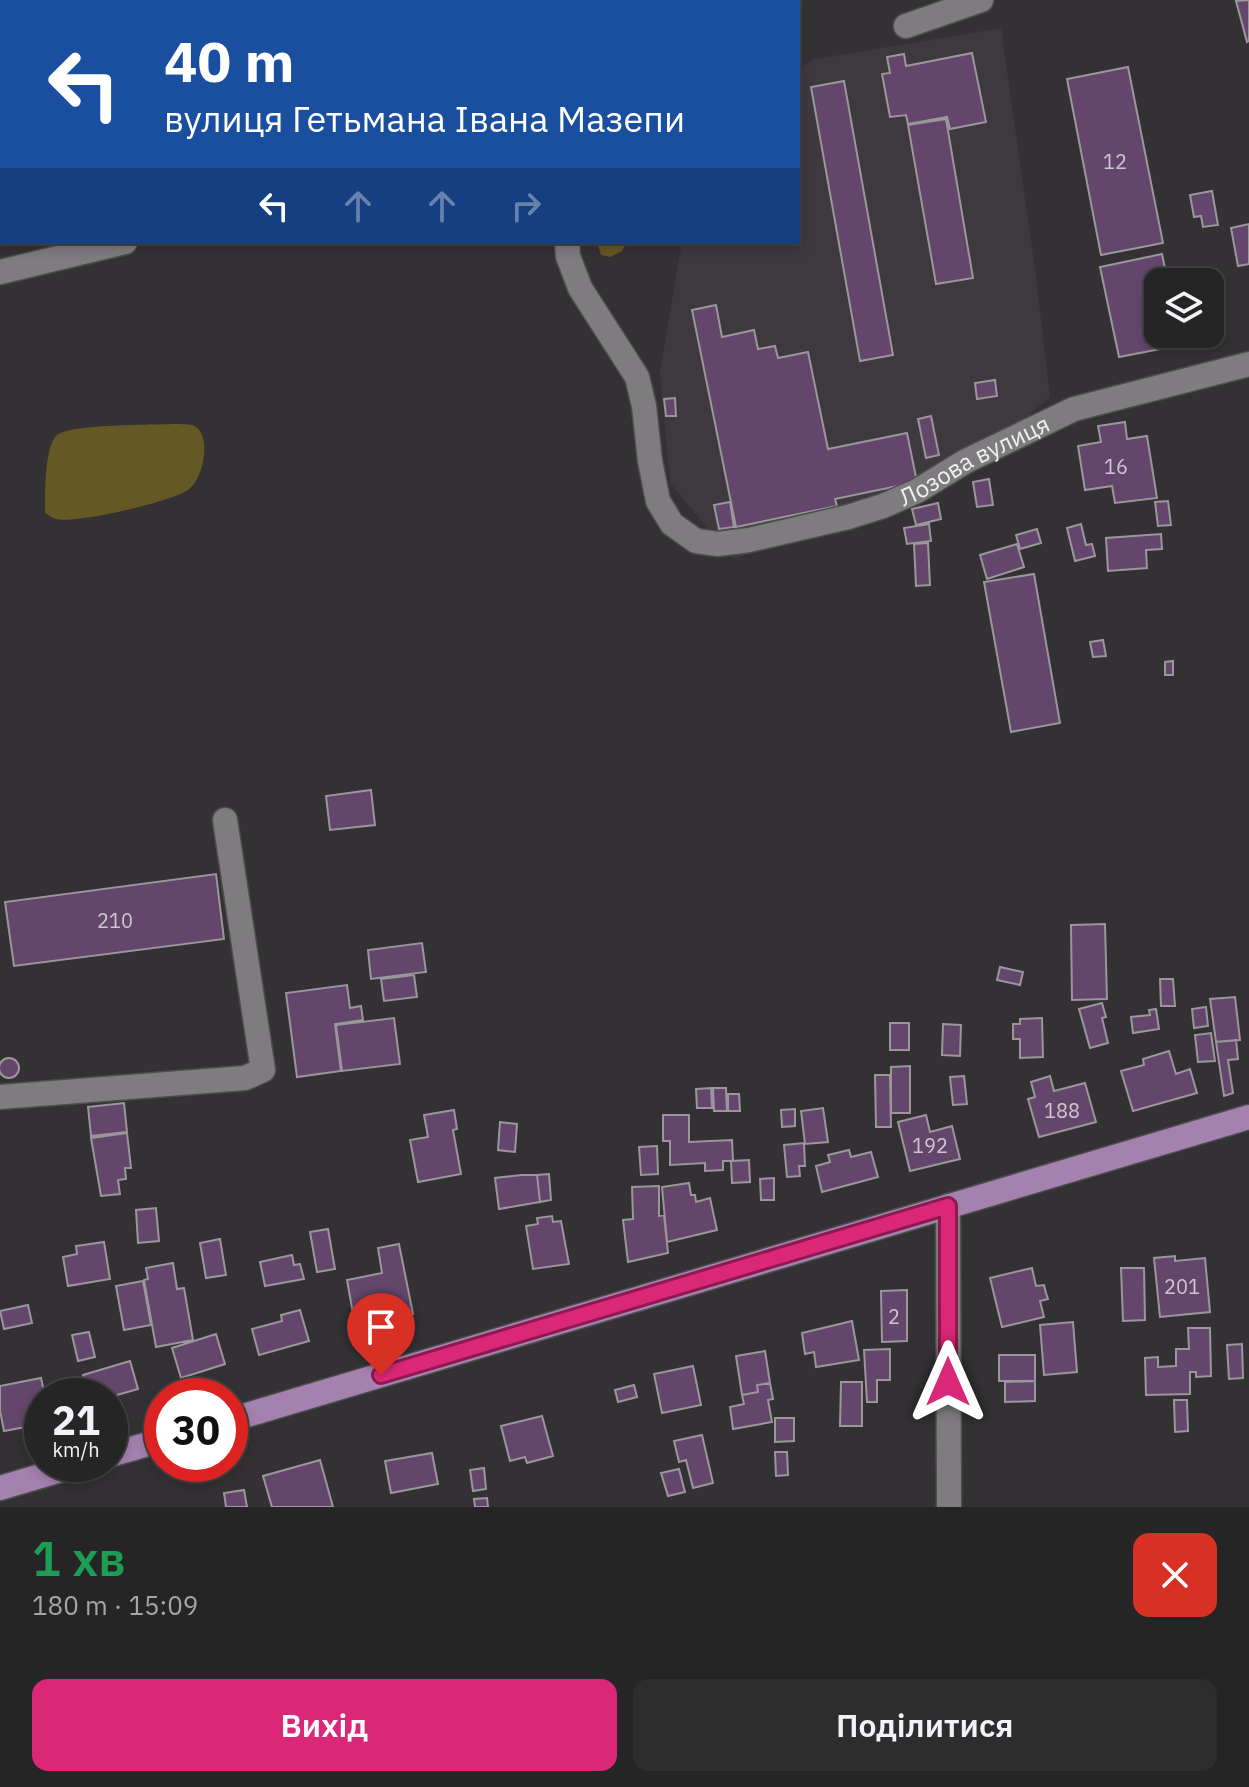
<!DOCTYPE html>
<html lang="uk">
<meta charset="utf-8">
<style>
body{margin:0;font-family:"IBM Plex Sans",sans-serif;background:#2e2d2e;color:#f1f3f6;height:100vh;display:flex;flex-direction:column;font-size:30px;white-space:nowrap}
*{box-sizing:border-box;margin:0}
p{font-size:26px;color:#a4a5a7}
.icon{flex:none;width:44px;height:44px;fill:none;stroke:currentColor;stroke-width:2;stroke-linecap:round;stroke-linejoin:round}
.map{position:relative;height:1507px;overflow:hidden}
.drawer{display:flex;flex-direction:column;background:#262526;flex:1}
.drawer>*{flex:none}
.top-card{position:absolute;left:0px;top:0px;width:800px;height:244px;box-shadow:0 4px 12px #0003,0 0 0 2px #424243;background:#1a4fa0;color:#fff;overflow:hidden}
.tools{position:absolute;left:1144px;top:268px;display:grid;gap:16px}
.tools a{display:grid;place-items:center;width:80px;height:80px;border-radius:16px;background:#262526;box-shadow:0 4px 12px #0003,0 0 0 2px #424243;font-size:40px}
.speed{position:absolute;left:24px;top:1378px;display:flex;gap:16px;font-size:40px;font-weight:700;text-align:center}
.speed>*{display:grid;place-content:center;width:104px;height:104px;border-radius:50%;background:#262526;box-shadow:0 4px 12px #0003,0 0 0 2px #424243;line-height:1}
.speed small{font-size:20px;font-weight:400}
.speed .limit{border:12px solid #d22;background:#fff;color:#111}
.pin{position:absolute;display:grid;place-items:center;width:68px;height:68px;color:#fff;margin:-82px -34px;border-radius:50% 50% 50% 0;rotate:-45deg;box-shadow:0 0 8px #0007}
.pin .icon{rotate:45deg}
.me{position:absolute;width:88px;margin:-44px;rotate:0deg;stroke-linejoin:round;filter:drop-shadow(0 0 6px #0008)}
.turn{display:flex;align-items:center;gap:28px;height:168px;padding:0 32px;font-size:36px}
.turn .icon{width:104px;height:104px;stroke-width:2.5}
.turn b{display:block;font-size:56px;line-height:68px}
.lanes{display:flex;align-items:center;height:76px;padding:0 32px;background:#0003;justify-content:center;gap:40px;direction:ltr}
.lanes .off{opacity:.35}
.round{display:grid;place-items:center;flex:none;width:84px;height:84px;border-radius:16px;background:#2e2d2e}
.head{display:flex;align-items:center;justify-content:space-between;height:136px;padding:0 32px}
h1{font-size:48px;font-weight:600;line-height:60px;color:#1e9e55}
.action{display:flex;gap:16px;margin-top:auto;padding:16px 32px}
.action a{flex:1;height:92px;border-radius:16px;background:#db2777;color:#fff;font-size:32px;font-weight:600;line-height:92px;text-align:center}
.action a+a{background:#2e2d2e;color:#f1f3f6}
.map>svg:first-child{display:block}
.built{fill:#3e383f}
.water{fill:#645824}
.building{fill:#64466d;stroke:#999799;stroke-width:2}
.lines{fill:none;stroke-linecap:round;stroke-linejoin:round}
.minor-casing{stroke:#4e4d4e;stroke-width:27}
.major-casing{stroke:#4e4d4e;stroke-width:27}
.minor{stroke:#7e7c7e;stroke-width:24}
.major{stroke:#a581af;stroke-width:24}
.route-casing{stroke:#8e194d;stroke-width:20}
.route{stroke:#db2777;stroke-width:14}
.labels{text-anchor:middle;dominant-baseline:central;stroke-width:7;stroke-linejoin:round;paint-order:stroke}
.number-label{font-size:20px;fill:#cec6d0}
.street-label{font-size:24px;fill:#f1f0f1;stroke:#292729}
</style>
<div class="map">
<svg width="1249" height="1507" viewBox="0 0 1249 1507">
<rect width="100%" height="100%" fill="#333133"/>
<path class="built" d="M1001 28 1036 276 1050 397 947 487 733 559 670 483 660 372 682 242H798V68L815 59Z"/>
<path class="water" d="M597 242H627L622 251 610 257 601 255Z
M174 424C179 424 187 424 192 425 214 433 203 480 188 490 170 502 77 524 56 519 52 518 49 515 45 513 45 496 44 447 57 435 70 424 154 425 174 424Z"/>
<path class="building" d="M1249 0V41L1247 42 1236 1Z
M972 53 986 122 950 129 947 117 908 124 906 115 890 117 882 74 890 73 887 57 904 54 906 66Z
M1128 67 1163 243 1101 255 1067 79Z
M844 81 893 355 860 361 811 87Z
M946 119 973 278 936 284 908 125Z
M1212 191 1218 225 1203 227 1201 216 1194 217 1190 195Z
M1249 224V264L1238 266 1231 228Z
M1162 254 1168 282H1158V334H1178L1181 345 1119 357 1100 267Z
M716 305 722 337 754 330 758 349 775 346 778 358 808 352 828 449 907 433 917 482 835 499 837 506 736 527 692 310Z
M995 380 997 396 977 399 975 383Z
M675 398 676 416H666L664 399Z
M931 416 939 455 926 458 918 419Z
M1125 422 1127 439 1147 436 1157 498 1115 503 1112 486 1085 490 1078 446 1101 442 1098 426Z
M989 479 993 505 977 507 973 482Z
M1168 501 1171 525 1158 526 1155 502Z
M730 502 734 527 719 529 714 505Z
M938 503 941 519 916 525 912 509Z
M929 524 931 541 907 544 904 528Z
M1081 524 1086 545 1092 544 1095 556 1075 561 1067 528Z
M1037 529 1041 543 1020 549 1016 535Z
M1161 534 1162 549 1146 550 1147 568 1108 571 1106 538Z
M928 543 930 585 916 586 914 544Z
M1017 544 1024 567 987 579 980 555Z
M1034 574 1060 723 1011 732 984 582Z
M1103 640 1106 656 1093 657 1090 642Z
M1173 661V675H1165V662Z
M371 790 375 825 330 830 326 796Z
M216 874 224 939 14 966 5 902Z
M1105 924 1107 999 1072 1000 1071 925Z
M422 943 426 972 371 979 368 950Z
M1000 967 1023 972 1020 985 997 980Z
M414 975 417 997 384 1001 381 979Z
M1160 979H1173L1175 1006H1161Z
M347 985 350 1008 361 1006 363 1020 335 1024 341 1071 297 1077 286 993Z
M1235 997 1240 1040 1216 1042 1210 999Z
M1102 1003 1106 1017 1102 1018 1108 1043 1090 1048 1079 1009Z
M1206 1007 1208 1026 1194 1028 1192 1009Z
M1156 1009 1159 1029 1133 1033 1131 1017 1150 1015 1149 1010Z
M394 1018 400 1064 342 1071 336 1025Z
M1042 1018 1043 1057 1020 1058V1039H1013V1024H1020V1019Z
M890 1023H909V1050H890Z
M943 1024 961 1025 960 1056 942 1055Z
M1211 1033 1215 1061 1198 1062 1195 1035Z
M1236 1040 1238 1059 1228 1060 1233 1093 1224 1096 1216 1042Z
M1169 1051 1176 1074 1190 1069 1197 1093 1133 1111 1121 1071 1144 1065 1143 1059Z
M-1 1068a10 10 0 1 1 20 0a10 10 0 1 1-20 0Z
M910 1066V1113H891V1067Z
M875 1075H890L891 1127H876Z
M964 1076 967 1104 953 1105 950 1077Z
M1050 1076 1054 1091 1085 1083 1096 1122 1039 1137 1028 1099 1035 1097 1031 1082Z
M711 1088 712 1108H697L696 1089Z
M713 1088H726L727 1111H714Z
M728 1094H739L740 1111H728Z
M124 1103 127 1132 91 1136 88 1107Z
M823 1108 828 1142 805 1144 801 1111Z
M795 1109V1126L782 1127 781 1110Z
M454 1110 457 1129 453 1130 461 1174 418 1182 410 1140 428 1137 424 1115Z
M663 1115H689V1142L732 1140 733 1161H723V1170L705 1171V1163L670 1165V1141H663Z
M926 1115 930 1132 952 1126 960 1159 910 1171 898 1122Z
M500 1122 517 1124 515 1152 498 1150Z
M127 1133 131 1168H125L126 1179 118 1180 120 1194 101 1196 91 1138Z
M804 1143 805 1166H799L800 1176 787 1177 784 1145Z
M657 1146 658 1174 641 1175 639 1147Z
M849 1150 851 1157 871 1152 878 1177 822 1192 816 1166 830 1162 828 1155Z
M749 1160 750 1182 732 1183 731 1161Z
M549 1174 551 1200 540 1202 537 1175Z
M522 1175H537L540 1202 499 1209 495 1178Z
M774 1178V1200H761L760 1179Z
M689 1183 691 1195H695L696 1202 710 1198 717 1230 667 1242 662 1187Z
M659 1186V1216L664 1215 668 1253 628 1262 623 1220 633 1219 632 1187Z
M156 1208 159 1241 138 1243 136 1210Z
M552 1216 553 1222 561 1221 569 1264 533 1269 526 1226 538 1224 537 1218Z
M328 1229 335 1269 317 1272 310 1232Z
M220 1239 226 1275 206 1278 200 1243Z
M104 1242 110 1279 68 1286 63 1257 77 1254 76 1246Z
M399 1244 413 1314 355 1325 347 1280 382 1273 378 1248Z
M292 1255 294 1265 300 1264 304 1279 265 1286 260 1262Z
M1175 1256V1261L1205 1258 1210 1312 1160 1317 1154 1258Z
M173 1263 177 1289 184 1288 193 1340 156 1347 144 1280 148 1279 146 1268Z
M1032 1268 1036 1286 1044 1285 1046 1293 1048 1299 1040 1301 1044 1317 1002 1327 990 1278Z
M1121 1268H1144L1145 1320 1123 1321Z
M143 1281 151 1325 124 1330 116 1286Z
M907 1290V1341L882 1342 881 1291Z
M28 1305 32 1323 4 1329 0 1311Z
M300 1310 309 1341 259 1355 252 1329 282 1321 281 1315Z
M852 1321 859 1360 816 1367 814 1352 805 1354 802 1333Z
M1073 1322 1077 1372 1044 1375 1040 1325Z
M1188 1328H1210L1211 1376 1196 1377V1372H1190V1394L1146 1395 1145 1358 1158 1357V1367L1176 1366V1349H1189Z
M89 1332 95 1357 78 1361 72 1335Z
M216 1334 225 1364 181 1378 172 1348Z
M1242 1344 1243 1378 1229 1379 1227 1345Z
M890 1349V1380H877V1402H867L864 1350Z
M765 1351 770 1383 757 1385 758 1392 742 1395 736 1356Z
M999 1355H1035V1381H999Z
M130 1361 138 1389 110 1397 89 1396 83 1375Z
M693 1366 701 1405 662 1413 654 1374Z
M41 1378 45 1396H42V1424L4 1431 0 1411V1386Z
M1035 1381V1401L1005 1402V1382Z
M841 1382H862V1426H840Z
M770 1383 773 1399 768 1400 772 1422 733 1429 730 1407 744 1404 742 1395 758 1392 757 1385Z
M634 1385 637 1397 618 1402 615 1390Z
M1174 1400H1187L1188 1431 1175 1432Z
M542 1416 553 1456 527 1463 525 1457 510 1461 501 1426Z
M775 1418H794V1441L775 1442Z
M702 1435 713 1483 693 1488 686 1460 679 1462 674 1441Z
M775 1452H787L788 1475 776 1476Z
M432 1453 438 1484 391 1493 385 1461Z
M320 1460 333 1507H272L263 1476Z
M484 1468 486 1489 473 1491 470 1470Z
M679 1469 685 1492 668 1496 661 1473Z
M244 1490 247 1507H226L224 1493Z
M487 1498 488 1507H475L474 1499Z"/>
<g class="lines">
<defs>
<g id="minor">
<path d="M906 26 981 0"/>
<path id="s1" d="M567 242 568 256 580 288 637 377 644 406 650 461 658 501 672 524 696 541 718 544 749 540 848 517 883 506 917 491 966 461 1074 409 1249 364"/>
<path d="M0 272 125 242"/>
<path d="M0 1097 245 1078 263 1070 225 820"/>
<path d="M948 1206 949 1507"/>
</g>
<path id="major" d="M230 1420 1249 1117
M110 1455 162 1440
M0 1488 81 1464"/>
</defs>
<use href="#minor" class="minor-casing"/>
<use href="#major" class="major-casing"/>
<use href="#minor" class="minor"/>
<use href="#major" class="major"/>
</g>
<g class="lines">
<defs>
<path id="route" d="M381 1375 948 1206V1382"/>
</defs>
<use href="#route" class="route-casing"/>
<use href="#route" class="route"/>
</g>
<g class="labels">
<g class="number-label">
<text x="1115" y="161">12</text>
<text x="1116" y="466">16</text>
<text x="115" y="920">210</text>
<text x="1062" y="1110">188</text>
<text x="930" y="1145">192</text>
<text x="1182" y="1286">201</text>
<text x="894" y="1316">2</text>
</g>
<g class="street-label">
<text stroke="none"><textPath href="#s1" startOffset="630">Лозова вулиця</textPath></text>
</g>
</g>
</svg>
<div class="tools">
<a><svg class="icon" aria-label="layers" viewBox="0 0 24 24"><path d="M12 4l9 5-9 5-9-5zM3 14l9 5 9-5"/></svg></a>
</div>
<div class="speed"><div>21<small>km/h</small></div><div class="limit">30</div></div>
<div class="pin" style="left:381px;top:1375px;background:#d93025"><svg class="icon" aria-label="arrive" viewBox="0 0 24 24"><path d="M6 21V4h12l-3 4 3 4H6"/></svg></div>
<svg class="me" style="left:948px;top:1382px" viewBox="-20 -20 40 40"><path d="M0-17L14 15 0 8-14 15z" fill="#db2777" stroke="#fff" stroke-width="4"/></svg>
<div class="top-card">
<div class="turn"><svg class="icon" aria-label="left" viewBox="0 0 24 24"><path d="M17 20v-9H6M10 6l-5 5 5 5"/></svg><div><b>40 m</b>вулиця Гетьмана Івана Мазепи</div></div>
<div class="lanes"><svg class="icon" aria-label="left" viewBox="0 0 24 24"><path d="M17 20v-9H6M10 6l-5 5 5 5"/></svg><svg class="icon off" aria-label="ahead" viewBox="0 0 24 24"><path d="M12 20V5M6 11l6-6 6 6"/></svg><svg class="icon off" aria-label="ahead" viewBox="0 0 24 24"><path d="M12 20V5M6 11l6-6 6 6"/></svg><svg class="icon off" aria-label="right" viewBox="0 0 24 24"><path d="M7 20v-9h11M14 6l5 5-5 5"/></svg></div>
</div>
</div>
<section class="drawer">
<div class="head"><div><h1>1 хв</h1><p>180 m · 15:09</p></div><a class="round" style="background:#d93025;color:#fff"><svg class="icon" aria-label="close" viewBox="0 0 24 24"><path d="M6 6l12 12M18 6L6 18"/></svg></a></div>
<div class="action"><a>Вихід</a><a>Поділитися</a></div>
</section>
